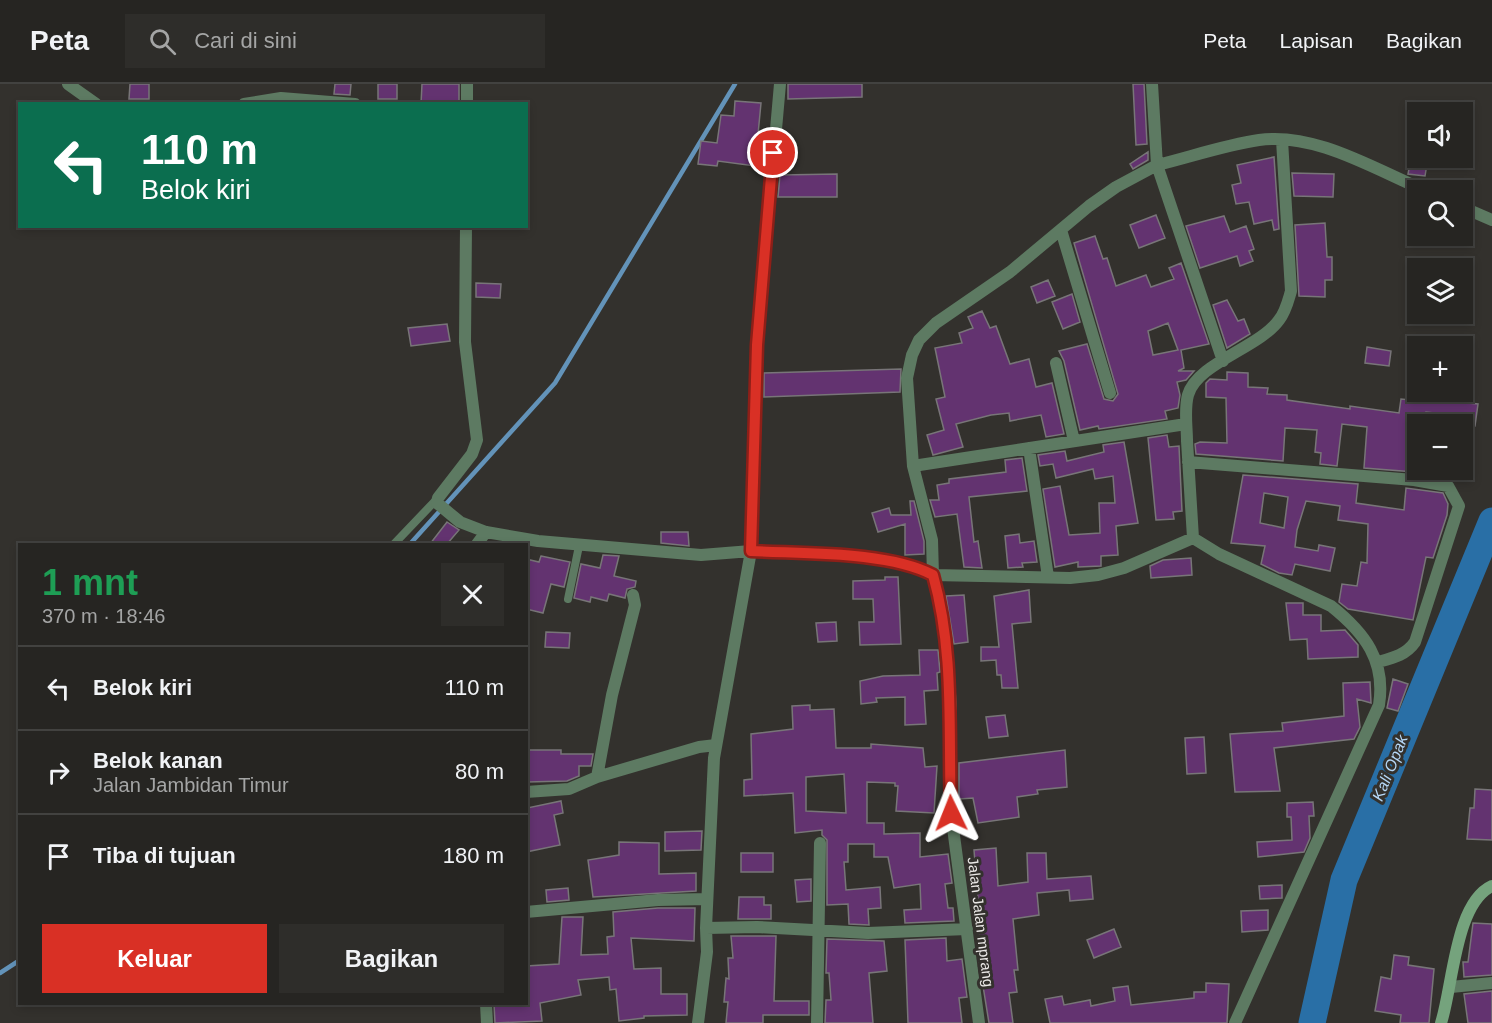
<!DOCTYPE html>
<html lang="id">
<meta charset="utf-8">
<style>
body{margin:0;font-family:Arial,sans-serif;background:#2e2d2a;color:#f1f3f6;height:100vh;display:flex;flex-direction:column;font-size:22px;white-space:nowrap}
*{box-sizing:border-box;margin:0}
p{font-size:20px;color:#a4a5a5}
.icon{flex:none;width:33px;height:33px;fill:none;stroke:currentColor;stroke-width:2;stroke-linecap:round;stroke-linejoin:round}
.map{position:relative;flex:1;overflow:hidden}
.drawer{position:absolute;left:18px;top:459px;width:510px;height:462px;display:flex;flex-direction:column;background:#262522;border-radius:0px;box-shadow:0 3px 9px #0003,0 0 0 2px #424240}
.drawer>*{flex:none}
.banner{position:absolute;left:18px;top:18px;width:510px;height:126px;border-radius:0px;box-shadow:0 3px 9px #0003,0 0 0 2px #424240;background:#0b6e4f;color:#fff;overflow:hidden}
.buttons{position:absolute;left:1407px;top:18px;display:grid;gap:12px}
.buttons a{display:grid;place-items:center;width:66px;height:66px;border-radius:0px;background:#262522;box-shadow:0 3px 9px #0003,0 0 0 2px #424240;font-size:30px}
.pin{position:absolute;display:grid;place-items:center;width:51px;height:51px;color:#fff;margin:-26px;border:3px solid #fff;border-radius:50%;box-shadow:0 2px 6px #0007}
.me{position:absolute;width:66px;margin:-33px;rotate:358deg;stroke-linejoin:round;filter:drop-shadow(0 0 4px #0008)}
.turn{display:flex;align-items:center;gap:21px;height:126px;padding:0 24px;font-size:27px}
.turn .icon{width:78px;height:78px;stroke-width:2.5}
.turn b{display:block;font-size:42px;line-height:51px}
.round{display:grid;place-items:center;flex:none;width:63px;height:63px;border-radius:0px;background:#2e2d2a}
.overview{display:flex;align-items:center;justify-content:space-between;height:102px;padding:0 24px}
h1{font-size:36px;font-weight:800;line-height:45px;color:#1e9e55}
.button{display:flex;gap:12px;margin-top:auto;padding:12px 24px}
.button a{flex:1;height:69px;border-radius:0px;background:#d93025;color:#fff;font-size:24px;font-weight:800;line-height:69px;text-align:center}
.button a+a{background:#2e2d2a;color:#f1f3f6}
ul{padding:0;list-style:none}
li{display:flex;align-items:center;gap:18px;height:84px;padding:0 24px;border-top:2px solid #424240}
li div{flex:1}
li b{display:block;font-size:22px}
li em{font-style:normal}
header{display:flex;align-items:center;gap:36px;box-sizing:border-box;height:84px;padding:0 30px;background:#262522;border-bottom:2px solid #424240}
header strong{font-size:28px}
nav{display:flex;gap:33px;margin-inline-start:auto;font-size:21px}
.search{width:420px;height:54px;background:#2e2d2a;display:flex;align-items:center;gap:15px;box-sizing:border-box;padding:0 21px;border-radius:0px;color:#a4a5a5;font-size:22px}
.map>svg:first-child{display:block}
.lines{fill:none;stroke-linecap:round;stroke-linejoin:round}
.stream{stroke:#6393b9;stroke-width:4.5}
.river{stroke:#296fa6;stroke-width:27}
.building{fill:#633370;stroke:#787578;stroke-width:1.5;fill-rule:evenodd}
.service{stroke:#5d7a62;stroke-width:8}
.minor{stroke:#5d7a62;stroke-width:12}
.secondary{stroke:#75a37d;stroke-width:12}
.route-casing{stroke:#8d1f18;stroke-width:15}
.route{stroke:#d93025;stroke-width:10}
.labels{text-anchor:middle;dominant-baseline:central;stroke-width:6;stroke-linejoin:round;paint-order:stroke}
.street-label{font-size:15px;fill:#eae8e6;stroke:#33312d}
.water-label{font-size:16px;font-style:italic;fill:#b5d7f6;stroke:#33312d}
</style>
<header>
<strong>Peta</strong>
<div class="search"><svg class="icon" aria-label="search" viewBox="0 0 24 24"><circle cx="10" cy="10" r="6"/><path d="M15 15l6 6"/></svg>Cari di sini</div>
<nav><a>Peta</a><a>Lapisan</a><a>Bagikan</a></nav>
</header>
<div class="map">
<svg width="1492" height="939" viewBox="0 0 1492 939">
<rect width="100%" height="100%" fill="#33312d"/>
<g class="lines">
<path class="stream" d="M410 460 555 299 735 0
M0 889 20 876"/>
<path class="river" d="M1312 939 1344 796 1492 437"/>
</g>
<path class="building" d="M130 0H149V15H129Z
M335 0H351L350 11 334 10Z
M378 0H397V15H378Z
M422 0H459V20H421Z
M788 0H862V13L788 15Z
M1133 0H1144L1147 60 1136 61Z
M735 17 761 19 755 82 718 77 717 82 698 80 701 57 717 59 721 31 734 32Z
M1148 68V76L1133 85 1130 80Z
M1274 73 1279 145 1274 146 1272 136 1254 140 1249 118 1236 120 1232 101 1241 99 1237 81Z
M1411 74H1428L1425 92 1408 90Z
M1292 89 1334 90 1333 113 1294 112Z
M837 90V113H778L780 91Z
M1156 131 1165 154 1139 164 1130 141Z
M1224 132 1230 148 1246 142 1254 165 1249 167 1253 177 1240 182 1237 172 1200 184 1186 142Z
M1325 139 1327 173H1332V196H1325V213L1299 212 1295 141Z
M1095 152 1103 175 1107 174 1116 202 1146 191 1151 203 1174 195 1169 184 1181 179 1209 260 1181 266 1184 284 1178 287H1194L1186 296 1177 298 1180 311 1178 324 1165 327 1167 335 1099 345 1098 342 1080 346 1064 277 1059 267 1087 260 1104 315 1113 317 1118 310 1074 159ZM1168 239 1178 266 1153 271 1148 247Z
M1048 196 1055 212 1037 219 1031 203Z
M476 199 501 200 500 214 476 213Z
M1072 210 1080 238 1063 245 1052 218Z
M1227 216 1238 237 1244 235 1250 250 1227 264 1213 221Z
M982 227 990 244 996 242 1010 280 1029 275 1036 303 1052 299 1064 350 1046 353 1041 331 1010 337 1009 329 991 331 956 340 963 363 933 371 927 351 944 346 936 315 945 313 935 264 962 259 959 249 973 244 968 233Z
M447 240 450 257 411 262 408 244Z
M1367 263 1391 267 1389 282 1365 279Z
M901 285 900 308 764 313V289Z
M1227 288 1248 289V303L1268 304 1267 310 1287 311V316L1350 325V322L1399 329 1401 315 1411 316V310L1415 311 1416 308H1437L1436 316 1478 320 1475 342 1452 339 1453 331 1426 328 1425 340H1418V386H1453L1452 395 1415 388 1364 384 1367 343 1342 340 1337 382 1320 380 1321 369 1315 368 1317 346 1285 344 1283 377 1196 370 1195 360 1200 358 1227 359 1226 314 1206 313V299L1210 295 1227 296Z
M1167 351 1169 363 1179 362 1182 427 1173 428 1174 435 1156 436 1148 354Z
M1124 358 1138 439 1116 442 1118 471 1101 472V482L1078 483V478L1055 483 1043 405 1060 402 1069 451 1100 449 1099 419H1115L1113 392 1095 395 1093 385 1056 394 1053 380 1040 382 1038 371 1065 367 1067 377 1104 368 1103 361Z
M1022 374 1027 407 969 413 974 458 978 457 982 484 964 483 957 430 935 433 930 416H939L937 401 949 399V395L1006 388 1005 376Z
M1243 391 1358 400 1356 419 1404 426 1406 404 1443 409 1448 420 1447 431 1433 474 1426 473 1413 536 1348 525 1339 518 1342 500 1357 502 1361 478 1367 479 1368 440 1338 436 1340 422 1306 417 1297 446 1295 463 1318 467 1319 461 1335 464 1330 487 1295 480 1292 491 1279 489 1261 480 1265 462 1231 459ZM1264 409 1288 413 1284 444 1260 439Z
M910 417H914L924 457V470L905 471V440L878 448 872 429 889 424 891 431H911Z
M447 438 459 446 447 460H430Z
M661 448H688L689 462 661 459Z
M1019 450 1020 459 1034 457 1037 478 1022 479 1023 483 1008 484 1005 452Z
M603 471 619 472 614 492 636 497 635 503 627 505 625 514 609 510 607 517 591 513 590 518 574 514 581 480 600 484Z
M541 472 570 478 564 503 551 500 543 529 526 525V475L539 478Z
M1191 474 1192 491 1151 494 1150 482 1163 476Z
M885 493H898L901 560 860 561 859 538H874L873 515H853V497L885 496Z
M1029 506 1031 538 1012 540 1018 604H1002L1001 591H997L996 576 981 577V563H999L994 512Z
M964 511 968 558 954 560 946 512Z
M1286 519H1303V531H1321V547L1345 546 1358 561V573L1308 575 1307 555 1290 556Z
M836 538 837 557 818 558 816 539Z
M546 548 570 549 569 564 545 563Z
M919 566H938L940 588 937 589 938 606 924 607 926 640 905 641V613L876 614 877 618 861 620 860 597 883 592 920 591Z
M1393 595 1408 600 1398 627 1387 624Z
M1370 598 1371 619 1357 615 1360 643 1354 655 1274 664 1280 707 1235 708 1230 650 1283 647 1282 639 1344 632 1343 599Z
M810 621V626L834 625 836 664H871V660L923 664 925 683 937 682 934 729 896 727 898 702H895V699L867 698V739H884V750L920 749V773L948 770 952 799 945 800 948 824H953L954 837 905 839 904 826 921 825 920 800 894 804 888 773H874V760H848V778H844L846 806 880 803 881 824 868 825 869 841 849 840 848 820 827 821V756L822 751V746L795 749 793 709 744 712V696L752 695 751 650 793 645 792 622ZM844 690 846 729 806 727V693Z
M1005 631 1008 652 989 654 986 633Z
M1204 653 1206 689 1187 690 1185 654Z
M527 666H561V670H593L591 682H579V692L567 697 527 698Z
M1065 666 1067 703 1037 706 1038 710 1017 713 1019 733 978 739 973 714 959 715V679Z
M1475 705 1492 706V756L1467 755 1470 724H1474Z
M561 717 563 729 554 731 560 761 526 768 527 724Z
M1313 718 1314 732H1309L1310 754 1304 768 1258 773 1257 758 1292 756 1291 733H1287V719Z
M702 747 701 766 665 767V748Z
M619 758 659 759V790L696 789V807L593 813 588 776 619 771Z
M996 764 998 802 1028 798 1027 769H1046L1047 795 1091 792 1093 815 1070 817 1069 806 1037 809 1039 831 1013 835 1018 886H1014L1017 908 1009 909 1013 939H989L978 871 980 841 974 766Z
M741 769H773V788H741Z
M811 795V817L797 818 795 796Z
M1282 801V814L1260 815 1259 802Z
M568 804 569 816 547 818 546 806Z
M739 813H764V821H771V835H738Z
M658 824H695L694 857 631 854 634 885 661 884V910H687V931L644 932V934L619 937 616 905 610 906 609 893 578 896 581 911 540 919 542 937 495 939 494 920H526V882L559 880 562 833H583L581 871 608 870 607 853 614 852 613 828Z
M1268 826V846L1242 848 1241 827Z
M1473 839 1492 840V891L1464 893 1463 878H1468Z
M1114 845 1121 863 1094 874 1087 856Z
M731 852H776L774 917H809V931H763V939H726L728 918H724L726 894 729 895 728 874H733Z
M946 854 947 877 962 875 967 913 959 914 962 939H908L905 856Z
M827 855 884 857 887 887 869 889 873 939H825L826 916H831L829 889H826Z
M1394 871 1409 873 1408 881 1434 885 1429 939H1400L1401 931 1375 927 1381 893 1391 895Z
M1206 899 1229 900 1227 939H1050L1045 915 1062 912 1064 921 1090 916 1091 922 1115 917 1113 904 1128 902 1131 921 1194 914V908H1206Z
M1492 907V939H1468L1464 910Z"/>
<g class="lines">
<path class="service" d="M394 460 436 416
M568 515 579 462"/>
<path class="minor" d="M68 0 96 20
M780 0 757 261 751 467C804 470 886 467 933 491L1070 494 1098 491 1124 484 1193 454 1219 470 1331 522C1365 549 1386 577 1379 621L1235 939
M244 20 281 14 355 20
M467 20V0
M1462 123 1492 136
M466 142 465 258 477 356 472 370 438 414 437 419 460 438 486 448 538 457 701 471 751 467 714 674 706 844 707 868 698 939
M1061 146 1110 309
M1223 277 1157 81C1190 73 1225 61 1259 56 1315 48 1374 85 1424 106
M1056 279 1074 357
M1029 364 1048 493
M1188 378 1414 396 1448 402 1459 422 1415 558C1406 571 1393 574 1378 578
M913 382 1186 340
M1193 454C1191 422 1189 389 1187 357 1187 343 1184 325 1188 311 1197 279 1259 264 1279 236 1286 227 1288 217 1291 207L1282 56
M477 460 486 448
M597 693 699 663 716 661
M526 708 569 705 597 693 612 611 635 521 633 511
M526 828 658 816 707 815
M706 844 757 843 868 849 967 845
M1451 903 1492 899
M486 920 487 939
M817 939 820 759
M979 939 951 729V620L943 536 933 491 932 456 913 382 907 294 912 271 919 256 936 239 1010 188 1089 122 1116 103 1157 81 1152 0"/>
<path class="secondary" d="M1441 939C1453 902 1455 819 1492 802"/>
</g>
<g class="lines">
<defs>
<path id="route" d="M773 69 757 261 751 467C803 470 887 467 933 491 955 569 948 649 951 729"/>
</defs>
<use href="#route" class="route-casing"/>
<use href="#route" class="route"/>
</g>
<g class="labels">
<g class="street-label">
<text transform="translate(981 838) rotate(83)">Jalan Jalan mprang</text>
</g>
<g class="water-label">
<text transform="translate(1390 684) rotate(-68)">Kali Opak</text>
</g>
</g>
</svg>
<div class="buttons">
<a><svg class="icon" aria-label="sound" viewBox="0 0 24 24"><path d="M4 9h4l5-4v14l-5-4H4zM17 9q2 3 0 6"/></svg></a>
<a><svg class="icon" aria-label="search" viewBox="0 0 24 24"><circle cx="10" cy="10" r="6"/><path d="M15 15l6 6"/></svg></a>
<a><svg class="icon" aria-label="layers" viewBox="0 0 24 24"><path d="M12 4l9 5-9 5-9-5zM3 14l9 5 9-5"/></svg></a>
<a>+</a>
<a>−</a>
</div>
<div class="pin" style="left:773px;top:69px;background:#d93025"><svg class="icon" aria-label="arrive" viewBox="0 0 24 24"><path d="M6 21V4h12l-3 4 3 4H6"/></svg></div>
<svg class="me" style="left:951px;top:729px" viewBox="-20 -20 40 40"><path d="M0-17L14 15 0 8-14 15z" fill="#d93025" stroke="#fff" stroke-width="4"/></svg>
<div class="banner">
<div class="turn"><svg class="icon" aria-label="left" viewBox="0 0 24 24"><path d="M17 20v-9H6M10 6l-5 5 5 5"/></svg><div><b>110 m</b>Belok kiri</div></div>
</div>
<section class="drawer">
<div class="overview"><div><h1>1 mnt</h1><p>370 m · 18:46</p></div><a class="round"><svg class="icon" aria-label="close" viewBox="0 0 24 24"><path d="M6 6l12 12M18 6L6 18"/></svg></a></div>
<ul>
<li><svg class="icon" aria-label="left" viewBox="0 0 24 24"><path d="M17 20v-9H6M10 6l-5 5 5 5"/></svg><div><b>Belok kiri</b></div><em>110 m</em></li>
<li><svg class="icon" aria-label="right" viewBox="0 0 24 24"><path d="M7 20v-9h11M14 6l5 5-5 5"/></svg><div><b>Belok kanan</b><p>Jalan Jambidan Timur</p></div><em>80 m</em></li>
<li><svg class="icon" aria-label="arrive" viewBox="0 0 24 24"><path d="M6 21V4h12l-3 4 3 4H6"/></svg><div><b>Tiba di tujuan</b></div><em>180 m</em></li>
</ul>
<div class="button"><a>Keluar</a><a>Bagikan</a></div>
</section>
</div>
